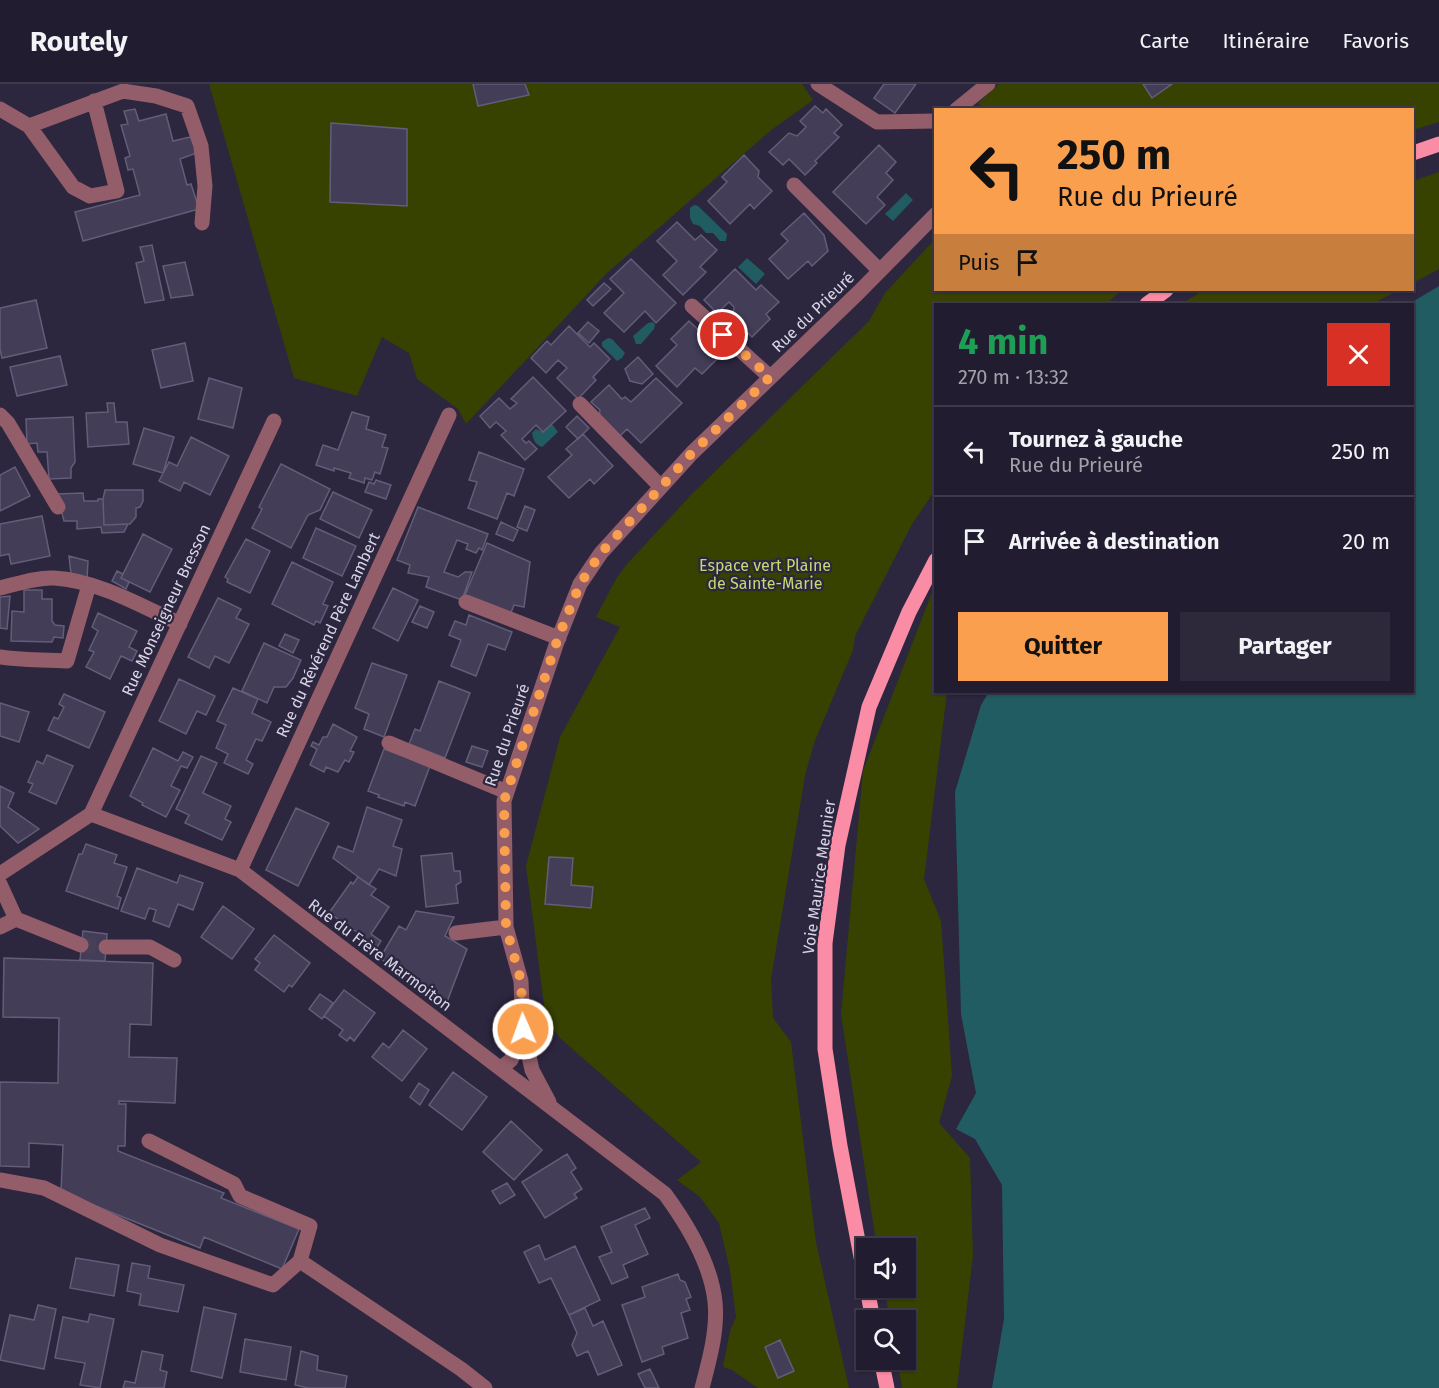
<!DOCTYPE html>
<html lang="fr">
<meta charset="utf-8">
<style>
body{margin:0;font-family:"Fira Sans",sans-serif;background:#2d293b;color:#f1f3f6;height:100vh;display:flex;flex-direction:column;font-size:22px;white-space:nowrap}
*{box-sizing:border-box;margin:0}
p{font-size:20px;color:#a2a1aa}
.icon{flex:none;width:33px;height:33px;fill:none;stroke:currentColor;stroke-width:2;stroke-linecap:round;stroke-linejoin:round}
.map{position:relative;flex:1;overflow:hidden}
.panel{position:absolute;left:934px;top:219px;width:480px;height:390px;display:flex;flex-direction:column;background:#211c2f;border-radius:0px;box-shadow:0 2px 4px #0004,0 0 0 2px #3e3a4b}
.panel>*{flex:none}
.banner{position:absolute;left:934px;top:24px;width:480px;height:183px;border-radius:0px;box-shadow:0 2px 4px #0004,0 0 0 2px #3e3a4b;background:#fa9f4e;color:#111;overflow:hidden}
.buttons{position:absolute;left:856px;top:1154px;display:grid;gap:12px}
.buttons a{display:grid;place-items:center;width:60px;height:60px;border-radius:0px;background:#211c2f;box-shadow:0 2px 4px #0004,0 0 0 2px #3e3a4b;font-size:30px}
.pin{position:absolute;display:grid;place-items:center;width:51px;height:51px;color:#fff;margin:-26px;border:3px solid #fff;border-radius:50%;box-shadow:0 2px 6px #0007}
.me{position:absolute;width:66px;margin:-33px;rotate:358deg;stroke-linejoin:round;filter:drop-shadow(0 0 4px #0008)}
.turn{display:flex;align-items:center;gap:21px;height:126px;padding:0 24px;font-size:27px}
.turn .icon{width:78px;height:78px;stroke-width:2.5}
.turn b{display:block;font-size:42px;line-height:51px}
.then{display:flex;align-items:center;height:57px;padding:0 24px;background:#0003;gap:12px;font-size:22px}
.round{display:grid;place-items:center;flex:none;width:63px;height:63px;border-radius:0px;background:#2d293b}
.head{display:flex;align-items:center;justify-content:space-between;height:102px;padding:0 24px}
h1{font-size:36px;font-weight:700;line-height:45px;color:#1e9e55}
.cta{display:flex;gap:12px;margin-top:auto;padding:12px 24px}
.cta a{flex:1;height:69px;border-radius:0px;background:#fa9f4e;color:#111;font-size:24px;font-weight:700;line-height:69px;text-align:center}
.cta a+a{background:#2d293b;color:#f1f3f6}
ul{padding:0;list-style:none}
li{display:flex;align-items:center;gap:18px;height:90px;padding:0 24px;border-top:2px solid #3e3a4b}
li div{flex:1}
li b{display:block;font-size:22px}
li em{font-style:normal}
header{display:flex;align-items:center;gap:36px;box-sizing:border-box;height:84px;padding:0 30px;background:#211c2f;border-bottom:2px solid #3e3a4b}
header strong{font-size:28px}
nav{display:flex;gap:33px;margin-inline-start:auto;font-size:21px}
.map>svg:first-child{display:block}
.green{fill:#384200}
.water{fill:#225c63}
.building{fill:#433d58;stroke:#625d79;stroke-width:1.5}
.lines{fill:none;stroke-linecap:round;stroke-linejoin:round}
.minor-tunnel{stroke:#464058;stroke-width:15;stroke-dasharray:15 8;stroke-linecap:butt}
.minor{stroke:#935d69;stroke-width:15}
.major{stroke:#fb8ca6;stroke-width:15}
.route{stroke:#fa9f4e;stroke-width:10;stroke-dasharray:0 18}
.labels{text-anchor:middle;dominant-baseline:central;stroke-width:4.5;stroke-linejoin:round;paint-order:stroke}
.street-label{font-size:16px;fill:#d7d4e5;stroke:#2c263f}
.park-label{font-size:16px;fill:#c3d973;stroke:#2c263f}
</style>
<header>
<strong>Routely</strong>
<nav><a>Carte</a><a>Itinéraire</a><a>Favoris</a></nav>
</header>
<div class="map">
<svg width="1439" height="1304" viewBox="0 0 1439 1304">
<rect width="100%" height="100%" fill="#2c263f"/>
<path class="green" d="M209 0H802L813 16 770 47 607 189 466 340 458 325 417 295 409 269 382 253 357 312 294 294Z
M999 0H1439V38L1413 46V26H983L978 19Z
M1439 88V185L1413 199V97Z
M936 154V206H1122L1106 220H936V405L912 440 855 552 853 566 814 659 805 692 771 895 773 934 791 958 816 1158 849 1304H758L732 1286 723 1283 730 1247 736 1233 730 1186 719 1139 700 1113 677 1096 701 1078 560 954 546 936 526 782 560 653 620 543 596 533 616 495 627 480 692 410 869 237 885 209Z
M1204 206H1400L1371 220H1181Z
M936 504V608H947L924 795 941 837 952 992 939 1039 970 1074 973 1172 957 1304H902L897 1275H906V1236H890L884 1203H906V1164H877L841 930 863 687 931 511Z"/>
<path class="water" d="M906 109 913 116 893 137 885 130Z
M694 121 698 122 727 150 726 157H720L713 149H706L700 142 693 140 690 134V124Z
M747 174 765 190 756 200 738 183Z
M1439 202V1304H992L1004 1235 1002 1101 975 1055 956 1045 976 1009 961 930 955 708 981 621 989 608H1413V220H1409Z
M653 238 655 241 654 245 641 260H636L633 252 648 239Z
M608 254 612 255 625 269 622 274 617 277 602 262V258Z
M552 340 558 348 542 363C536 361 533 356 532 349L536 345 543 348Z"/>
<path class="building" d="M473 0H525L529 11 478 22Z
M884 0H916L895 29 874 14Z
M1143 0H1172L1152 14Z
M815 22 823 29 826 25 842 41 834 49 839 53 815 77 817 79 805 91 789 75 783 81 769 68 789 49 797 52 806 43 800 37Z
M135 25 139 37 166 30 173 57 190 53 198 60 194 70 180 75 187 101 191 100 199 125 83 157 75 128 140 111 133 85 128 86 125 74 130 72 121 41 128 40 124 27Z
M331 39 407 45V122L330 118Z
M879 61 896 78 886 89 893 96 877 113 885 121 866 140 833 108Z
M744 71 759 87 758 93 772 107 754 125 750 120 730 140 708 117 727 98 722 93Z
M804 129 824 151 828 167 812 182 808 177 788 195 769 175 788 157 781 150Z
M677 138 695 156 701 151 717 166 700 183 706 188 683 211 663 191 677 177 657 157Z
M152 161 164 216 145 219 136 179 144 177 140 163Z
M631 175 676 219 656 239 645 227 624 248 604 229 624 209 610 195Z
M185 178 193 211 171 214 163 182Z
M735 185 756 206 761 201 779 218 766 230 770 235 752 253 733 234 734 223 729 218 717 229 704 216Z
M604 199 611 205 593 222 587 216Z
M36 216 47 264 2 274 0 265V224Z
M689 237 723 269 702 290 695 284 677 303 656 282 677 261 671 255Z
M588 238 599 247 589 259 578 249Z
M569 242 590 263 594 259 610 275 593 293 596 296 578 315 557 294 567 284 558 276 546 289 531 274 547 257 551 261Z
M185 259 193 297 161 304 152 266Z
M60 272 67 301 17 312 10 283Z
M638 273 653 290 642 300 630 297 625 285Z
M533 293 566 327 543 348 536 341 522 355 526 359 529 357 537 365 525 376 501 351 506 347 496 338 490 344 480 332 499 314 510 325 517 319 511 315Z
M209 294 242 304 233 344 198 335Z
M656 294 682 319 641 359 627 345 618 354 599 334 600 326 591 318 609 301 622 315 625 313 631 318Z
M107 319H114L116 338H127L129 360 88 363 86 329 108 328Z
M352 328 369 333 366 345 386 351 382 363 388 364 380 390 375 388 372 396 365 394 364 399 349 394 351 389 334 384V387L316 381 323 361 338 366Z
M577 332 589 344 578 355 566 343Z
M73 333 75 378 71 384V394L49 395 47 368H38L37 359 27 360 26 335Z
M144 344 174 353 163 389 133 380Z
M583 350 613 382 594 400 590 395 569 414 548 393 572 371 566 365Z
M191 353 229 372 210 411 184 398 180 407 159 397 169 378 177 382Z
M479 368 524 385 514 412 507 409 497 435 468 424 477 398 469 396Z
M281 380 330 405 320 426 308 431 291 464 252 444 262 425 259 423Z
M15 383 30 412 0 427V391Z
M376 396 391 401 386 415 365 408 369 398 374 400Z
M105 406H143V417L140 423 136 424V433L130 440 104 441 103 415Z
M333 408 372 426 359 454 320 435Z
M83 409 84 417H98V415H103L104 441 128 440 124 448 102 449 101 443 77 445V437H64L57 410Z
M525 422 535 426 527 447 517 443Z
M418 423 488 450 482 466 479 464 476 469 466 465 468 460 457 456 444 488 458 493 465 488H472L462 516 426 503 429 493 408 489 410 481 397 476Z
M42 432 50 472 11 480 9 470 0 472V440Z
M501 438 518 446 513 457 496 450Z
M316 444 356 462 342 492 303 474Z
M143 450 172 465 150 508 121 494Z
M246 455 270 467 250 509 227 498 228 495 225 493Z
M487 459 530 478 524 523 514 521 510 531 465 511Z
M69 472 88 477 87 495 71 490Z
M292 478 333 498 323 520 328 522 320 539 316 537 314 541 272 520Z
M117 487 123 490 121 494 129 498 126 505 112 497Z
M393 504 418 516 398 557 373 544Z
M24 506H42V515H52V537L55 541 64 542 63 554 54 553 52 558 11 557 12 527 24 528Z
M10 512 7 545 0 544V513Z
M218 514 241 525 236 534 249 540 229 579 215 572 209 584 188 573Z
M420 522 434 528 427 544 412 538Z
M98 529 137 547 129 563 137 567 132 577 121 572 110 595 86 583 94 568 89 566 98 547 92 543Z
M469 531 512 548 505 566 488 560 476 592 451 582 461 556 449 551 455 537 466 541Z
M285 550 299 556 293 569 279 562Z
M264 559 301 576 293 594 286 603H274L267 619 242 607Z
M372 579 407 591 384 653 364 645 369 630 355 624Z
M179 595 215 612 206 631 197 627 186 650 159 637Z
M439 597 470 609 445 674 409 660 415 645 420 647Z
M233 604 258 615 252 629 271 638 262 657 256 655 246 676 253 680 248 690 224 679 228 670 216 664 226 641 217 637Z
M64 610 105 628 89 664 48 646 54 633 58 635 64 623 59 620Z
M0 619 29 628 19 658 0 652Z
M333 640 357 653 350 667 354 668 349 678 345 676 338 688 326 683 324 688 310 681 317 665 311 662 313 658 319 661 323 653H327Z
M472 662 488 667 482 683 466 678Z
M153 664 178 677 183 668 193 673 187 684 181 682 171 702 180 706 166 733 142 721 143 719 130 712Z
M384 665 430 682 415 722 405 718 404 722 378 713 379 711 368 707Z
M47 671 73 682 56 720 29 708 33 700 28 698 37 677 43 680Z
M201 672 217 679 203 709 231 722 225 735 231 738 222 756 185 739 189 731 176 725Z
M0 702 14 709 8 723 39 745 18 759 0 742Z
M367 723 402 736 393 762 402 765 396 792 379 785 369 801 333 774 338 762 353 768Z
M296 724 329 739 298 802 266 786Z
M86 760 117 771 114 779 127 783 117 812 121 814 118 825 66 807 79 770H82Z
M452 769 454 787H460L461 798 456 801 458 819 426 823 421 772Z
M549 773 573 774 571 801 593 803 591 824 545 820Z
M137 784 177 799 180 791 203 799 193 826 178 820 169 843 153 837 156 826 149 824 145 835 121 827Z
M358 793 376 805 371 811 389 823 371 850 381 857 374 868 361 859 364 853 329 829 351 798 353 800Z
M223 822 254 845 232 875 201 853Z
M416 827 454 833 445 852 467 865 445 923 380 874 399 842 406 846Z
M83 847 107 850 105 877 80 876Z
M274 851 310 879 292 903 289 901 284 908 255 886 260 879 255 875Z
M4 874 153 879 151 941 130 940 129 973 177 974 175 1019 119 1017V1020H126L125 1062H118V1067L224 1109 221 1114 299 1145 282 1185 204 1153 200 1164 61 1108 63 1061 29 1059V1083L0 1082V998L58 999 59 934 3 933Z
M344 906 375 929 354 957 350 953 347 957 339 951 343 946 324 932Z
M320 910 333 919 322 935 309 925Z
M403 946 427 965 402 997 372 973 383 959 389 964Z
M453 988 487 1013 462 1046 429 1021Z
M419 999 429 1006 420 1021 410 1013Z
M511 1037 542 1066 514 1096 483 1068Z
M567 1070 576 1084 571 1088 582 1105 574 1110 577 1114 545 1134 522 1098Z
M507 1099 515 1111 500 1120 492 1107Z
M645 1124 650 1134 635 1141 648 1170 623 1181 628 1193 612 1200 599 1173 612 1168 601 1143Z
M539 1161 545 1176 575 1162 600 1216 569 1231 551 1194 539 1199 524 1168Z
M76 1174 119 1181 114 1212 70 1204Z
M132 1179 150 1182 148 1194 184 1201 178 1228 139 1221 141 1210 127 1207Z
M678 1190 680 1196 685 1198 691 1213 686 1215 690 1226 681 1229 688 1254 662 1263 664 1270 642 1278 622 1221 645 1213 642 1203Z
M38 1221 56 1225 44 1285 0 1276 10 1231 34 1236Z
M204 1223 236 1230 222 1294 191 1287Z
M585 1224 593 1242 603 1237 622 1281 598 1291 588 1267 577 1272 572 1261 577 1249 569 1231Z
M90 1230 114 1235 100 1304 80 1301 85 1279 55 1274 63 1233 88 1238Z
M245 1255 291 1263 286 1296 240 1288Z
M780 1256 794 1287 778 1294 765 1263Z
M142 1267 163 1271 160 1286 167 1288 164 1304H123L125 1297 135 1299Z
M301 1267 318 1272 317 1286 347 1292 345 1304H308L295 1301Z
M650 1285 659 1304H645L638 1290Z"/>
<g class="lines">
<path class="minor-tunnel" d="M81 861 106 863"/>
<path class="minor" d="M818 0 877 38 936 37
M0 25 29 42 123 7 156 12 187 22 201 62 205 102 202 139
M956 26 988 0
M29 42 73 103 90 112 117 107 94 17
M794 101 880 187
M692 222 770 293
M580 320 661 403
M0 331 8 339 58 423
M0 504C17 500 37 493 54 494 96 496 142 522 180 540
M466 518 559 554
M0 573C23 577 45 575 67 577L89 501
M389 659 507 708
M91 730 274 337
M240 786 449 331
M0 790 91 730 240 786 665 1110C687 1140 711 1179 715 1218 718 1246 709 1277 702 1304
M0 800 16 835 81 861
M0 843 16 835
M456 849 506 843
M106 863H150L174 876
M523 945 532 986 549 1018
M501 984 511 976 523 945 521 897 506 843 504 717 557 558 580 500 601 469 692 369 859 208 936 130
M149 1057 234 1100 240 1112 310 1142 300 1177 461 1285 485 1304
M0 1096 44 1104 160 1161 273 1201 300 1177"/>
<path class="major" d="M1413 69 1439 60
M1147 220 1166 206
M873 1236 840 1062 825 965V859L838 761 869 623 909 528 936 476
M881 1275 887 1304"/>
</g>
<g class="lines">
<path class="route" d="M523 945 521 897 506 843 504 717 558 554 580 500 601 469 692 369 770 293 723 251"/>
</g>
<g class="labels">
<g class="street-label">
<text transform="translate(813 228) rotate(-44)">Rue du Prieuré</text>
<text transform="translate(166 526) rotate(-65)">Rue Monseigneur Bresson</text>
<text transform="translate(328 551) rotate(-65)">Rue du Révérend Père Lambert</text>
<text transform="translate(507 651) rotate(-71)">Rue du Prieuré</text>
<text transform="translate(819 793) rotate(-82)">Voie Maurice Meunier</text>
<text transform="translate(380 871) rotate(37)">Rue du Frère Marmoiton</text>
</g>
<g class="park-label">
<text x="765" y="481">Espace vert Plaine<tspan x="765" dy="18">de Sainte-Marie</tspan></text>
</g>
</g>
</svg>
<div class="buttons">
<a><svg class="icon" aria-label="sound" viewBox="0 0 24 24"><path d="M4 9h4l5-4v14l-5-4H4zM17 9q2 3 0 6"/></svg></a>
<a><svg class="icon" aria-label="search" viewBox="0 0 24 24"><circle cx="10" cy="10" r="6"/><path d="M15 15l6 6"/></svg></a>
</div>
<div class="pin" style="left:723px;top:251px;background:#d93025"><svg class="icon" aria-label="arrive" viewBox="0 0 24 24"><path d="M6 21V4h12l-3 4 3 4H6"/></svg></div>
<svg class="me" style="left:523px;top:945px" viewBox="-20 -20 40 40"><circle r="17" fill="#fa9f4e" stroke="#fff" stroke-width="3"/><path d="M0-11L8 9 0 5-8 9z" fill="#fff"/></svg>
<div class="banner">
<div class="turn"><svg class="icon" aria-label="left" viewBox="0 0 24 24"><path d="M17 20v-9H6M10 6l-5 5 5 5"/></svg><div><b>250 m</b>Rue du Prieuré</div></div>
<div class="then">Puis<svg class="icon" aria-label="arrive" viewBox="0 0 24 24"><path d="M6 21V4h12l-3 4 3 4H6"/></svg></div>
</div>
<section class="panel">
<div class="head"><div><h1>4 min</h1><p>270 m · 13:32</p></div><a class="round" style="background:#d93025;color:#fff"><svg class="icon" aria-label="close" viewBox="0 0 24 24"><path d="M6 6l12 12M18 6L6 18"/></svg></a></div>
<ul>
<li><svg class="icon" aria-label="left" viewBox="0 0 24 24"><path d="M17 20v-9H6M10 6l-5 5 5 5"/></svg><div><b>Tournez à gauche</b><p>Rue du Prieuré</p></div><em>250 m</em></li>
<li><svg class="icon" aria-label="arrive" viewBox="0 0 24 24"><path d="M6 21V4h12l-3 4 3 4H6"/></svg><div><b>Arrivée à destination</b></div><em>20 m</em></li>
</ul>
<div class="cta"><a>Quitter</a><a>Partager</a></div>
</section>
</div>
